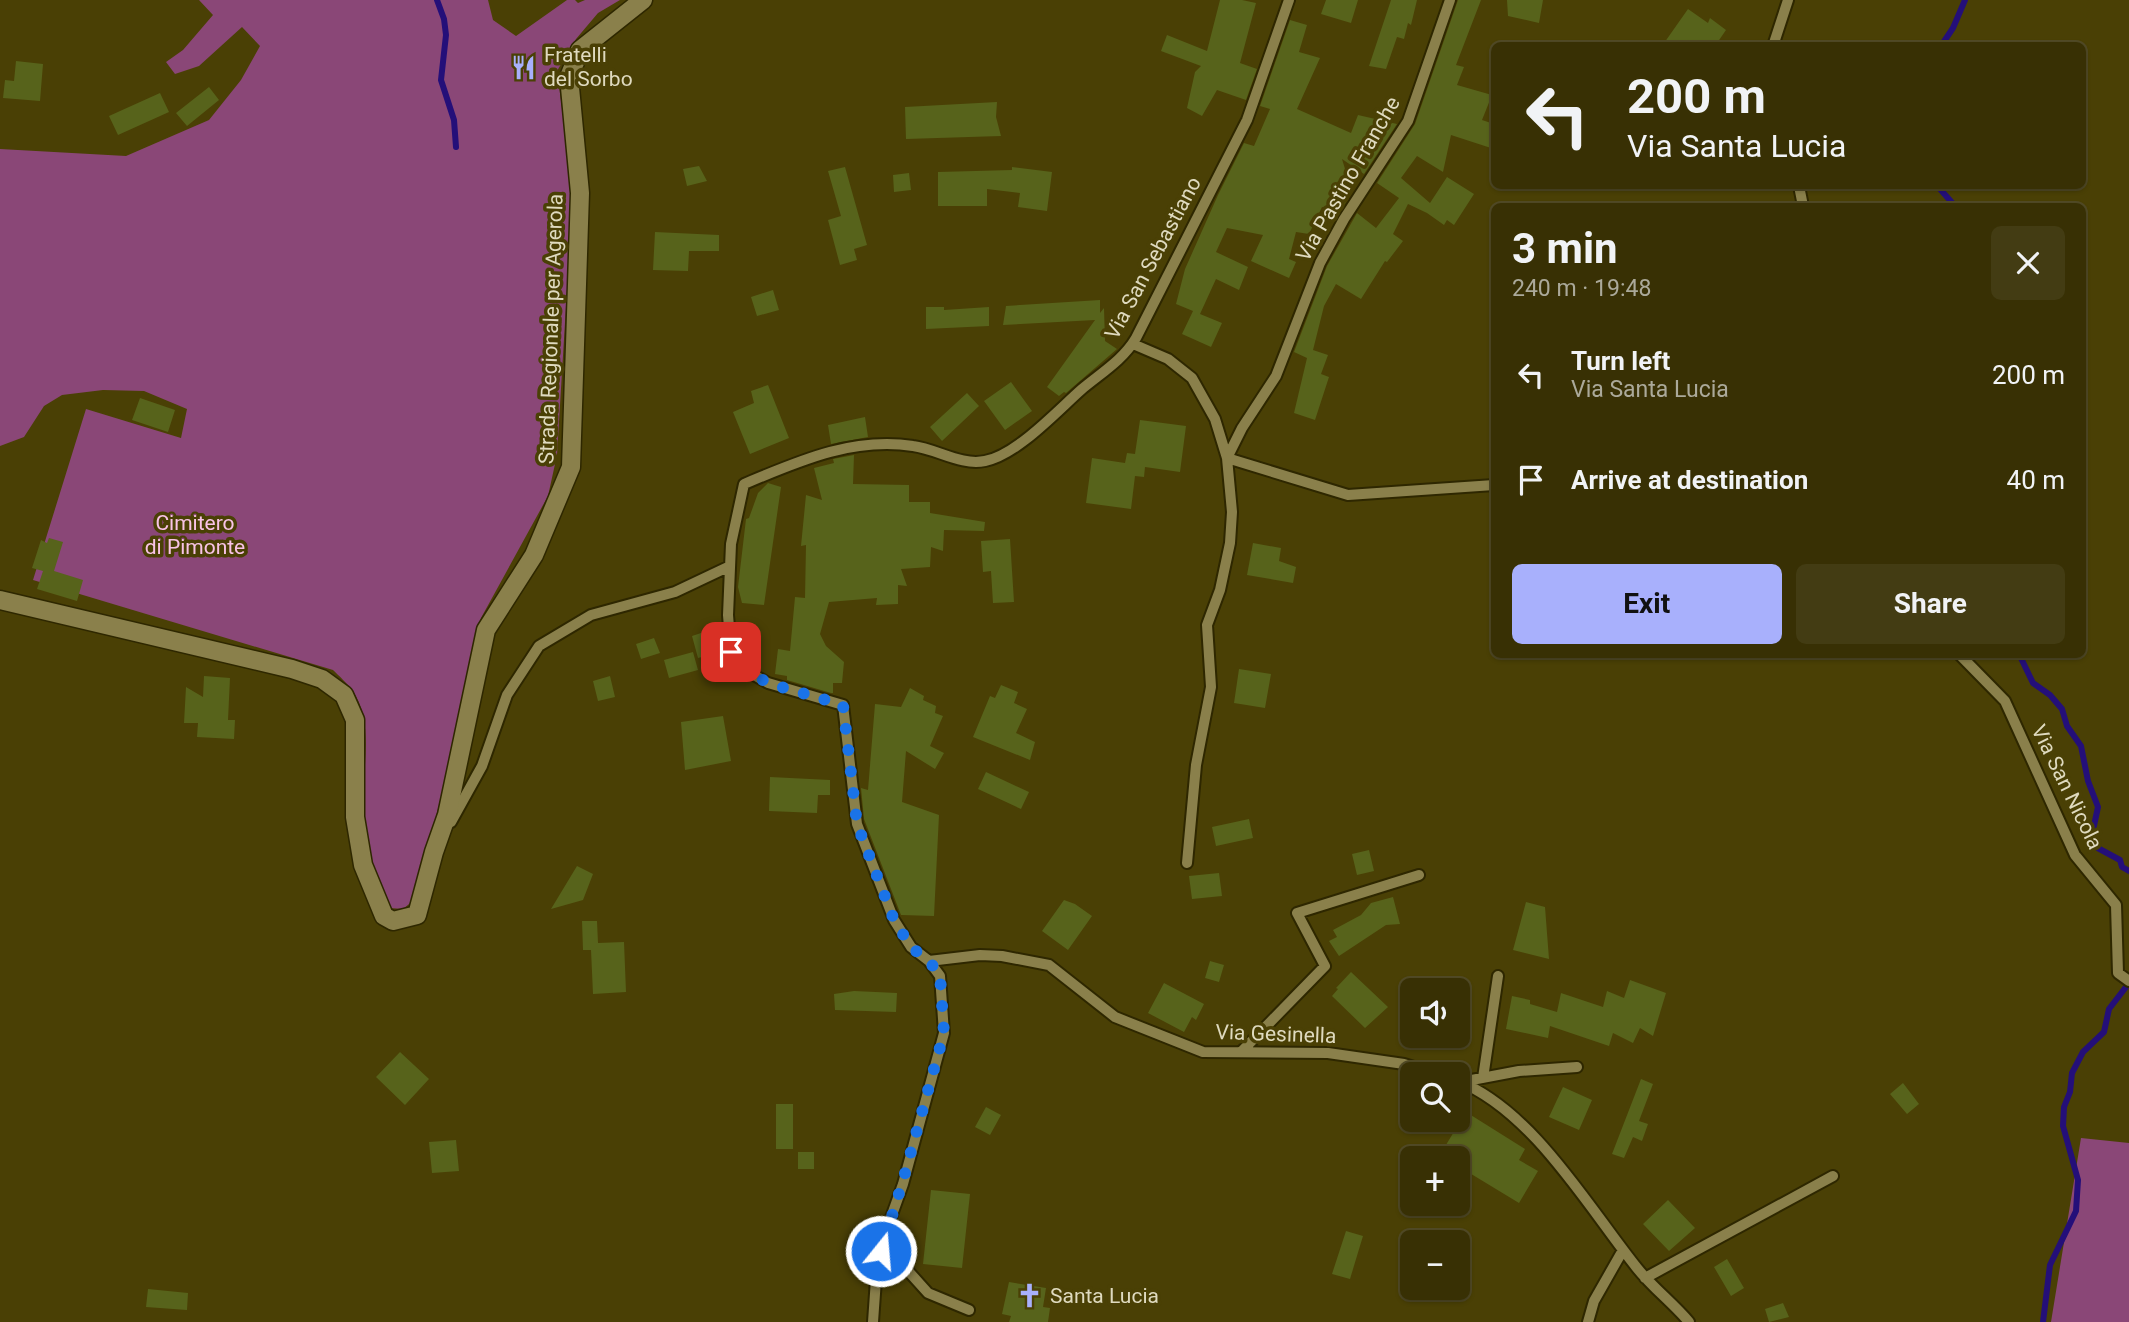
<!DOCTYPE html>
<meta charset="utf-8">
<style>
body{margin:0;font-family:Roboto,sans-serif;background:#433c13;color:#f1f3f6;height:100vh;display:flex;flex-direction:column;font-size:26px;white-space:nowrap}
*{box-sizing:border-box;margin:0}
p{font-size:23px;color:#aba99a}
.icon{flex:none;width:38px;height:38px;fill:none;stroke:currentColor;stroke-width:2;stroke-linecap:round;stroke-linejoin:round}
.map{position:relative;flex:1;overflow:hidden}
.sheet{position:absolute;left:1491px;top:203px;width:595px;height:455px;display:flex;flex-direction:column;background:#383004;border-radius:10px;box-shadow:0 2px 5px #0004,0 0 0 2px #524b26}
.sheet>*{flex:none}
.guide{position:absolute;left:1491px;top:42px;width:595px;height:147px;border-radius:10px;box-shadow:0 2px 5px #0004,0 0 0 2px #524b26;background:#383004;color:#f1f3f6;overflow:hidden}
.tools{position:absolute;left:1400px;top:978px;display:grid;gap:14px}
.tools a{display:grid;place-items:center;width:70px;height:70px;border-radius:10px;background:#383004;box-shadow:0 2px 5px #0004,0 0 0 2px #524b26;font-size:35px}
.pin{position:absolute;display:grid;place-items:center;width:60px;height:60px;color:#fff;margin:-30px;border-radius:14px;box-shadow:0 4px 10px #0006}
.me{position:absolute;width:77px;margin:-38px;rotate:17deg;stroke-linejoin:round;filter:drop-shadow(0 0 5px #0008)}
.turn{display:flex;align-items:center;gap:24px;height:147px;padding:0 21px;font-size:32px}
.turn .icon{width:91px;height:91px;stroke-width:2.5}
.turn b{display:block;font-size:49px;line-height:60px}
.round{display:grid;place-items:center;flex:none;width:74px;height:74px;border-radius:10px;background:#433c13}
.head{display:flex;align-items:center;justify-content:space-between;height:119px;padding:0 21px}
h1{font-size:42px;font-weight:700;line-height:52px}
.cta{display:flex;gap:14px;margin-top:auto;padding:14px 21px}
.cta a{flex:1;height:80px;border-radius:10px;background:#a8b0fc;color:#111;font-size:28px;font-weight:700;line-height:80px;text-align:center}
.cta a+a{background:#433c13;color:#f1f3f6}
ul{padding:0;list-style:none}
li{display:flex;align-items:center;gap:21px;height:105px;padding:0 21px}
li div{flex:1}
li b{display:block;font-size:26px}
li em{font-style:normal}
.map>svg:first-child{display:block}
.green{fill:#8a4777}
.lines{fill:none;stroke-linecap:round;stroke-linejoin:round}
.stream{stroke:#240f79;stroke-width:6}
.building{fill:#57631b}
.lane-casing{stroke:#2e2700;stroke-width:14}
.secondary-casing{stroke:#2e2700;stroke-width:21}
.lane{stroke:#8a804b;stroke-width:10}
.secondary{stroke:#8a804b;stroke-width:18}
.route{stroke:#1a73e8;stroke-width:12;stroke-dasharray:0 21.6}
.labels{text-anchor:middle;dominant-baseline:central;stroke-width:7;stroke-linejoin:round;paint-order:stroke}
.poi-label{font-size:21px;fill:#dfdabf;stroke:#4a4005;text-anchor:start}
.street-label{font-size:21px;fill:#dfdabf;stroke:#4a4005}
.park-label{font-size:21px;fill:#f9c3e7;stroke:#4a4005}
</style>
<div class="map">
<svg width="2129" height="1322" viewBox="0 0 2129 1322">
<rect width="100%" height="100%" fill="#4a4005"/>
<path class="green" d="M199 0H488L493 20 516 36 567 0H575L578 3 585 0H620L598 13 576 39 557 71 573 190 557 455 548 496 481 618 471 654 449 767 414 900 403 909 390 908C379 886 366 858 363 832 357 789 379 727 352 690 347 683 339 676 333 670L33 580 86 409 181 438 187 409 144 391 103 390 62 395 44 406 24 437 0 446V149L126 156 209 120 241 80 260 46 242 27 199 66 175 74 166 62 183 50 213 15Z
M2081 1138 2129 1143V1322H2051Z"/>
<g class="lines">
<path class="stream" d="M437 0 444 19 446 35 441 80 454 120 456 147
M1941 46 1953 28 1965 0
M1939 186 1940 189 1955 206
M2019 654 2033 683 2050 695 2062 709 2067 726 2081 746 2088 781 2098 807 2092 835 2094 846 2120 860 2122 867 2129 871
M2043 1322 2050 1265 2076 1211 2078 1180 2063 1126 2064 1107 2070 1092 2072 1073 2083 1052 2104 1032 2109 1009 2129 983"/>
</g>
<path class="building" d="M1220 0H1242L1256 3 1240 63 1257 69 1246 100 1217 90 1202 116 1187 108 1195 72 1201 66 1161 51 1167 35 1207 51Z
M1326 0H1358L1351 23 1321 14Z
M1391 0H1417L1411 25 1408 23 1404 39 1397 37 1386 69 1369 66Z
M1458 0H1481L1456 65 1464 67 1457 85 1492 95 1482 120 1494 124V149L1451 135 1443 172 1417 156 1401 178 1430 203 1447 177 1474 194 1454 225 1447 220 1444 225 1427 213 1408 204 1393 234 1403 241 1387 262 1385 261 1361 299 1336 284 1324 306 1313 350 1328 355 1321 374 1329 377 1315 420 1294 413 1307 358 1294 352 1327 266 1357 213 1376 228 1399 198 1377 183 1415 124Z
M1507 0H1543L1539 23 1508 16Z
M1688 9 1708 23 1710 18 1726 30 1715 46H1662Z
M1290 20 1307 25 1299 52 1320 58 1297 109 1351 133 1358 115 1397 124 1364 174 1342 159 1352 192 1339 213 1322 207 1309 234 1296 232 1289 259 1296 262 1289 278 1251 261 1263 235 1227 228 1216 252 1248 267 1239 290 1216 279 1200 314 1222 323 1211 347 1182 334 1193 311 1176 304 1185 269 1218 195 1244 143 1254 146 1270 109 1260 106Z
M16 61 43 64 40 101 3 98 5 80 14 81Z
M209 87 219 100 187 126 176 113Z
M160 93 169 112 118 135 109 116Z
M997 102 996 117 1001 136 906 139 905 107Z
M699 166 707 181 687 186 683 169Z
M845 167 867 245 854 249 857 260 840 265 828 220 841 216 828 171Z
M1012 167 1052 172 1047 211 1018 207 1020 193 987 189V206H938V172L1012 170Z
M909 173 911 190 894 192 893 175Z
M655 232 719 235V251H689L688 271 653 270Z
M773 290 779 310 757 316 751 297Z
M1100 300V313L1104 308 1105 341 1117 349 1066 393 1064 392 1059 396 1047 387 1095 320 1003 325 1006 306Z
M926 307H944V310L989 307V326L926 329Z
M1011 382 1032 411 1005 430 984 401Z
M768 385 789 438 750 454 733 412 754 403 751 391Z
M967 393 979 406 942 441 930 427Z
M140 398 175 410 168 432 132 420Z
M865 417 868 437 831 444 828 425Z
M1140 420 1186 426 1180 472 1145 467 1144 477 1135 476 1131 509 1086 503 1092 458 1125 463 1127 453 1135 454Z
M854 455 853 484 909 485V502H930V513L985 522 984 531 944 530 943 551 931 547 930 567 901 569 907 586 898 585V604L876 605 877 598 829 602 820 634 826 646 844 662 842 683H833V693H831L787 680V676L775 674 778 649 790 651 795 597 805 598 806 545 801 546 806 495 822 500 814 468 834 463 833 459Z
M768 483 781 487 764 605 742 603 738 587 746 519 749 518 758 493Z
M49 538 63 542 54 571 83 580 77 601 37 589 43 571 32 568 41 540 47 543Z
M1010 539 1014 602 993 603 991 571 983 572 981 541Z
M1253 543 1281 548 1279 561 1296 567 1293 583 1247 575Z
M707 631 714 654 698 658 692 636Z
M654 638 660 653 641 659 636 644Z
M693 652 698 670 669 678 664 660Z
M1239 669 1271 674 1265 708 1234 703Z
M204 676 230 678 228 720H235L234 739 197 737 198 723H184L186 687 203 697Z
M610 676 615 697 598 701 593 681Z
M1001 685 1018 692 1014 703 1027 709 1016 733 1035 742 1030 760 973 737 990 696 995 698Z
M910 688 924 696 923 700 936 706 935 713 943 716 930 746 944 753 935 769 906 751 902 802 939 815 934 916 901 915 864 819 861 788 868 790 875 704 901 707Z
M723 716 731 761 685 770 681 722Z
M986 772 1029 792 1021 809 978 789Z
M770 777 830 780V795H818L817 813 769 811Z
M1249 819 1253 838 1216 846 1212 827Z
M1369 850 1374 871 1357 875 1352 854Z
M577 866 593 874 583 900 551 909Z
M1219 873 1222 896 1192 899 1189 876Z
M1393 897 1400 924 1386 925 1339 956 1329 941 1337 937 1333 930 1361 915 1371 903Z
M1064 900 1075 904 1092 916 1068 950 1042 931Z
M1526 902 1545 907 1549 959 1513 950Z
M582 921H597L598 943 624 942 626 992 593 994 591 950H583Z
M1210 961 1224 965 1219 982 1205 978Z
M1351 972 1388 1007 1365 1028 1332 996 1338 989 1336 988Z
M1630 980 1666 993 1653 1036 1640 1028 1633 1043 1613 1033 1609 1046 1550 1026 1548 1038 1506 1029 1512 996 1530 1000V1004L1557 1012 1561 993 1603 1007 1607 991 1624 998Z
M1164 983 1204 1004 1196 1020 1192 1017 1184 1032 1148 1013Z
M854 991 897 993 896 1012 835 1010 834 994Z
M400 1052 429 1079 405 1105 376 1077Z
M1641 1079 1653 1084 1639 1121 1648 1124 1642 1141 1633 1137 1624 1158 1612 1154Z
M1903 1083 1919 1104 1907 1114 1890 1094Z
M1563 1087 1592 1100 1579 1130 1549 1117Z
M776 1104H793V1149H776Z
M986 1107 1001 1115 990 1135 975 1127Z
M1466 1112 1525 1149 1519 1160 1538 1171 1519 1203 1458 1166V1158H1438Z
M456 1140 459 1171 432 1173 429 1142Z
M798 1152H814V1169H798Z
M931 1190 970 1194 962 1268 923 1264Z
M1668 1200 1695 1228 1669 1251 1643 1224Z
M1346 1231 1363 1236 1350 1279 1332 1274Z
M1727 1259 1744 1288 1731 1296 1714 1267Z
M1009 1282 1046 1288 1043 1307 1050 1308 1048 1322H1009L1011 1316 1002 1314Z
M148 1289 188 1293 187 1310 146 1307Z
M1783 1303 1789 1317 1769 1322 1765 1309Z"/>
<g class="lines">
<defs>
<path id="lane" d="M1773 46 1788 0
M1799 186 1803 206
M1133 344 1168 359 1192 378 1215 419 1227 458 1232 512 1230 543 1220 590 1207 625 1211 687 1196 765 1187 863
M1227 458 1242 428 1276 376 1320 263 1344 219 1408 121 1450 0
M1227 458 1348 495 1494 485
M1959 654 2005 701 2075 855 2116 905 2118 973 2129 981
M451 822 482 766 507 695 539 646 591 615 675 592 730 566
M929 961 980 955 1002 956 1049 965 1115 1017 1203 1052 1328 1053 1404 1064 1436 1074
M1242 1051 1325 966 1297 913 1419 875
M1483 1078 1498 976
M1458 1081C1533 1111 1588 1207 1637 1268 1653 1288 1673 1303 1689 1322
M1461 1082 1519 1071 1577 1067
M1645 1278 1833 1176
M969 1310 928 1293 892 1253 884 1237 903 1184 944 1033 940 976 929 961 911 947 894 920 857 824 843 705 768 683 745 670 731 652 728 615 731 544 744 484C799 461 852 437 913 446 937 449 961 466 985 461 1017 455 1058 410 1082 389 1101 373 1123 360 1136 338L1247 120 1289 0
M873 1322 877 1265 884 1237
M1588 1322 1594 1301 1623 1250"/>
<path id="secondary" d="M0 600 292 669 322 679 344 695 355 720V817L363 865 384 916 393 921 417 915 434 852 447 815 486 630 534 555 571 467 580 193 569 77 580 50 643 0"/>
</defs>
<use href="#lane" class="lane-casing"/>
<use href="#secondary" class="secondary-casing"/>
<use href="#lane" class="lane"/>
<use href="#secondary" class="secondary"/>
</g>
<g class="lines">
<path class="route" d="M731 652 745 670 768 683 843 705 857 824 894 920 911 947 929 961 940 975 944 1033 902 1184 881 1251"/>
</g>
<defs>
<symbol id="restaurant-bare" viewBox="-9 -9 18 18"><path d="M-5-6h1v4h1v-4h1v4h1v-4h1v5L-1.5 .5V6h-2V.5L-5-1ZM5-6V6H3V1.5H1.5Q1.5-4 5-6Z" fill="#a8b0fc" stroke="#4a4005" stroke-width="2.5" paint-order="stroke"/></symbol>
<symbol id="church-bare" viewBox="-9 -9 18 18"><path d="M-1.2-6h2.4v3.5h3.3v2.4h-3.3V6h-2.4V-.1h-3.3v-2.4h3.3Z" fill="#a8b0fc" stroke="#4a4005" stroke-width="2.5" paint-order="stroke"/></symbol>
</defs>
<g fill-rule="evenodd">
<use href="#restaurant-bare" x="506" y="50" width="35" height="35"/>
<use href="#church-bare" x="1012" y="1278" width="35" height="35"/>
</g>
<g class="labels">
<g class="poi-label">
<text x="544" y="55">Fratelli<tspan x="544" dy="24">del Sorbo</tspan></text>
<text x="1050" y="1296">Santa Lucia</text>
</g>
<g class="street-label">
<text transform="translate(1348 179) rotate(-60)">Via Pastino Franche</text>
<text transform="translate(1153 258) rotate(-62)">Via San Sebastiano</text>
<text transform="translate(551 329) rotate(-88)">Strada Regionale per Agerola</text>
<text transform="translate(2067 787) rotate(64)">Via San Nicola</text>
<text transform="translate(1276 1034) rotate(2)">Via Gesinella</text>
</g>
<g class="park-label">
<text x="195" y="523">Cimitero<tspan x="195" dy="24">di Pimonte</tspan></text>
</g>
</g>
</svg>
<div class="tools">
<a><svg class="icon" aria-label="sound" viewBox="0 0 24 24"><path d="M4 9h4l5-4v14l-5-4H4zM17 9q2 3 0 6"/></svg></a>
<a><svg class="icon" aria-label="search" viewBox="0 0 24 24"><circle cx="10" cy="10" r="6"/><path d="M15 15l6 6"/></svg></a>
<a>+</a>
<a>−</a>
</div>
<div class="pin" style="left:731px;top:652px;background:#d93025"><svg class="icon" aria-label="arrive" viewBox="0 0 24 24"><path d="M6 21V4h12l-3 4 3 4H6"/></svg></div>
<svg class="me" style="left:881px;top:1251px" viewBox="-20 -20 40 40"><circle r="17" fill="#1a73e8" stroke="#fff" stroke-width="3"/><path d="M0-11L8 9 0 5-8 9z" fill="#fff"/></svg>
<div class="guide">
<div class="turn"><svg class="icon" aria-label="left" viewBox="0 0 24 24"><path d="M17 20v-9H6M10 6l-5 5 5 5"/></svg><div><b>200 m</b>Via Santa Lucia</div></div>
</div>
<section class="sheet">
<div class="head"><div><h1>3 min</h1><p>240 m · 19:48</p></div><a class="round"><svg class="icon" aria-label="close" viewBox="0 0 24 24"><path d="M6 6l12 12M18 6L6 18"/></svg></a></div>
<ul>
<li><svg class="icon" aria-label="left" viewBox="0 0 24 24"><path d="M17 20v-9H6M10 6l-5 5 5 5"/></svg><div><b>Turn left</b><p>Via Santa Lucia</p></div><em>200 m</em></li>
<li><svg class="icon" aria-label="arrive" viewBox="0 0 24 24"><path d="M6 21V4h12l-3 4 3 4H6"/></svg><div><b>Arrive at destination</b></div><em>40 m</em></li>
</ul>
<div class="cta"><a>Exit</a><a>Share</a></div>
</section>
</div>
